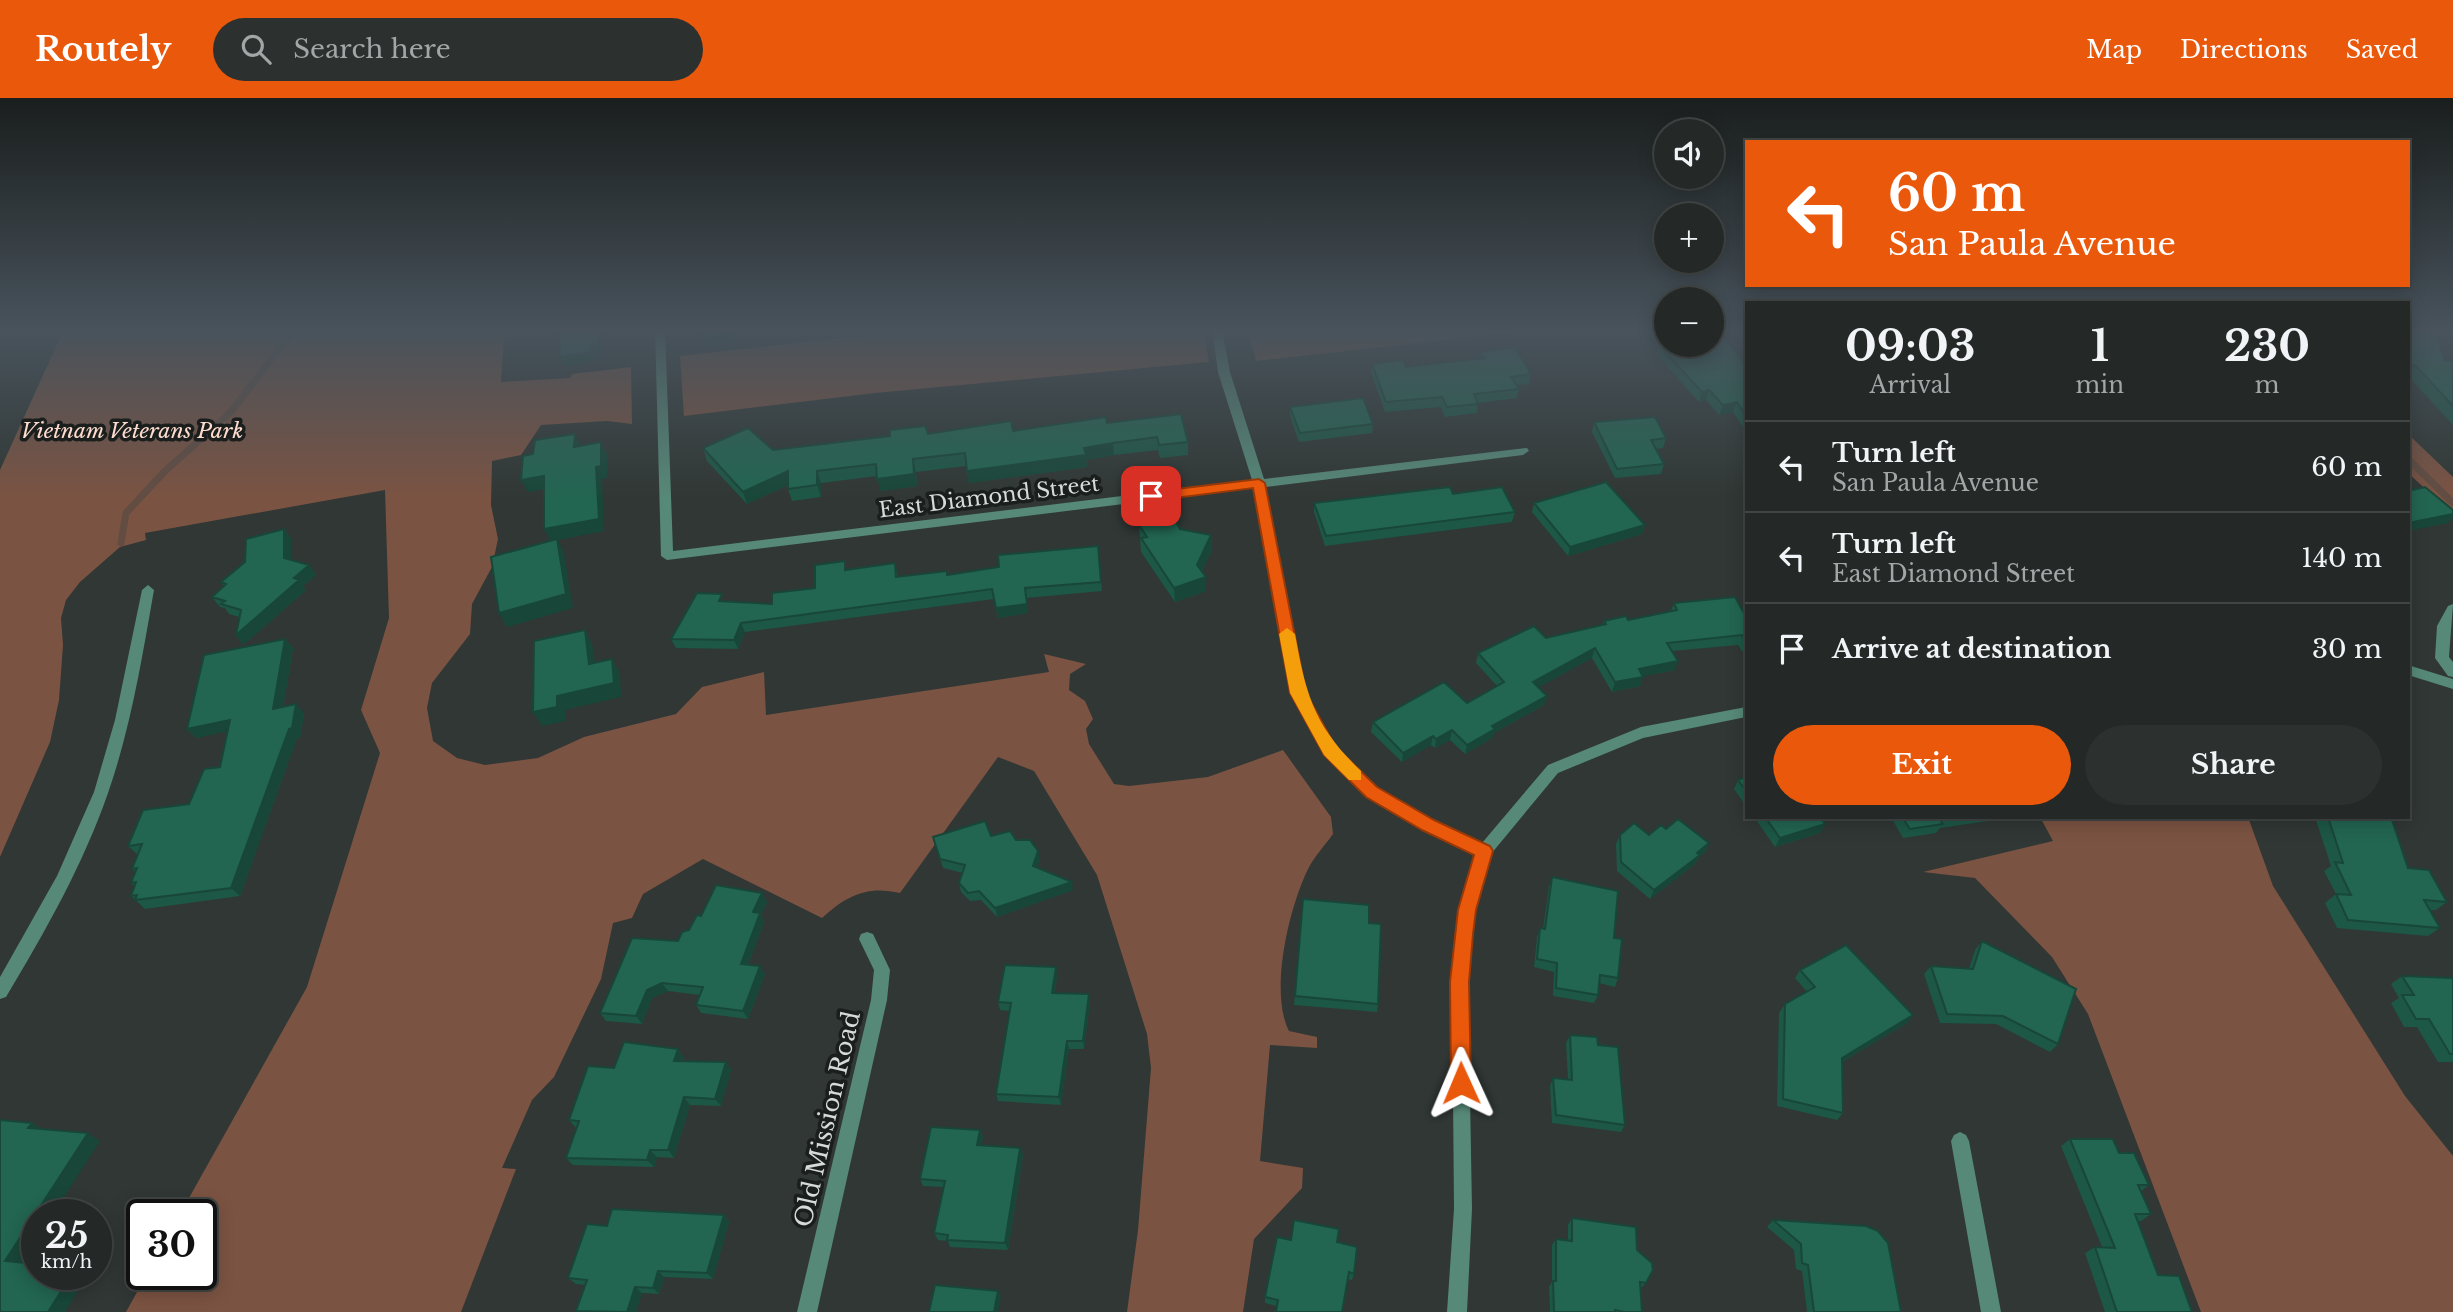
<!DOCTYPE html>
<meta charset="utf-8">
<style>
body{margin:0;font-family:"Libre Baskerville",serif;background:#2c312f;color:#f1f3f6;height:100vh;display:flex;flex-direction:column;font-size:26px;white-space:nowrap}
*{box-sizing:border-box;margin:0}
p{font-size:23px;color:#a3a6a7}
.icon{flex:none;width:38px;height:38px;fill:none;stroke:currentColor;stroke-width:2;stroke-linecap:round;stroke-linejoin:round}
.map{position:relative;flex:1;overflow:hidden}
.drawer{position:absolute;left:1745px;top:203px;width:665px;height:518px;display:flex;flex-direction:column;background:#242927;border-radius:0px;box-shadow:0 4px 18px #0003,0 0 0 2px #414544}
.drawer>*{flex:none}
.top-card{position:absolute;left:1745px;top:42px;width:665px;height:147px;border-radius:0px;box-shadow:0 4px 18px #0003,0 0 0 2px #414544;background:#ea580c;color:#fff;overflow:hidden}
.tools{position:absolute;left:1654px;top:21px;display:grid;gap:14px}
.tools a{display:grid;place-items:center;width:70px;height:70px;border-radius:50%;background:#242927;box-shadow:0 4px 18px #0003,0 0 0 2px #414544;font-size:35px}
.speed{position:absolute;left:21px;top:1101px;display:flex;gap:14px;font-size:35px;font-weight:700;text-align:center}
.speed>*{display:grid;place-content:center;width:91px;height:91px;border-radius:50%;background:#242927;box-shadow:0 4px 18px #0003,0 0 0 2px #414544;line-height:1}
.speed small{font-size:18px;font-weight:400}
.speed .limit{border:4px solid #111;border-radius:10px;background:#fff;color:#111}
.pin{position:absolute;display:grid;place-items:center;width:60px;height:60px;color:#fff;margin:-30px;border-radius:14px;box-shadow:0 4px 10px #0006}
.me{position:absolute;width:77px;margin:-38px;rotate:359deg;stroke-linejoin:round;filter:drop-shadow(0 0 5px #0008)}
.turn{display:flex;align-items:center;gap:24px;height:147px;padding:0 28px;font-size:32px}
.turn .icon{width:91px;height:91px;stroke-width:2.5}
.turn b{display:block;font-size:49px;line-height:60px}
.eta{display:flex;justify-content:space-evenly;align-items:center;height:119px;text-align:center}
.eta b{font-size:42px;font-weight:700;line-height:49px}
.action{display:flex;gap:14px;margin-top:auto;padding:14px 28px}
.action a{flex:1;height:80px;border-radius:42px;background:#ea580c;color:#fff;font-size:28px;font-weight:700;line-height:80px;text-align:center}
.action a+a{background:#2c312f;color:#f1f3f6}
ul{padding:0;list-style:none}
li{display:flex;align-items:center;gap:21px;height:91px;padding:0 28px;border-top:2px solid #414544}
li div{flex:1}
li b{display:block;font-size:26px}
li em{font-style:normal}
header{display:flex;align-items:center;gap:42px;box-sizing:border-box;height:98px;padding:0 35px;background:#ea580c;color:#fff}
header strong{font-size:33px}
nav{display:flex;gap:38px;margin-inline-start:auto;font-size:24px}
.search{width:490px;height:63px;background:#2c312f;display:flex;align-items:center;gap:18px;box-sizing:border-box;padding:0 24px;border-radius:38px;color:#a3a6a7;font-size:26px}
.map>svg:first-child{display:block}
.green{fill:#7b5342}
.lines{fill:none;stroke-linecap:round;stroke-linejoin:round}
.stream{stroke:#634d42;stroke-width:7}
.minor{fill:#578978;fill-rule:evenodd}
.tertiary{fill:#578978;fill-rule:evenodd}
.wall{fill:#1d5746}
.shaded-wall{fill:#184739}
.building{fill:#226551;stroke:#184739;stroke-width:2}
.route{fill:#ea580c;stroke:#983908;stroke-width:2}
.slow{fill:#f59e0b}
.labels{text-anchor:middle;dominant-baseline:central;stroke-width:7;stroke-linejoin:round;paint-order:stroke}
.park-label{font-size:21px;font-style:italic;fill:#fedcce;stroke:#1a1e1c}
.street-label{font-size:21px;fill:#d6dbd9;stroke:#1a1e1c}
.near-street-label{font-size:24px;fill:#d6dbd9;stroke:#1a1e1c}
</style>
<header>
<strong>Routely</strong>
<div class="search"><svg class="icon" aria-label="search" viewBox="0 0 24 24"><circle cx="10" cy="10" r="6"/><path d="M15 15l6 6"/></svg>Search here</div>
<nav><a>Map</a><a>Directions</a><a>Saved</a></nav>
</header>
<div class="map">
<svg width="2453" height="1214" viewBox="0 0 2453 1214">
<rect width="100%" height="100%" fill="#303734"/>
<path class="green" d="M64 231H513L515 238 504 240 501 284 570 280 572 276 631 269 632 326 607 323 541 327 521 357 492 363 491 407 498 441 492 469 472 506 470 536 432 585 427 610 433 643 457 660 485 667 538 660 584 639 676 616 702 589 764 574 766 617 1049 574 1044 556 1086 566 1070 576 1069 592 1085 603 1093 621 1086 631 1089 646 1114 686 1129 688 1208 679 1283 652 1331 719 1333 736C1325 747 1314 759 1308 771 1289 810 1269 894 1289 933L1317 939V950L1270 947 1260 1063 1303 1070 1302 1090 1254 1141 1243 1214H1127L1138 1132 1151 970 1147 936 1097 777 1034 673 998 659 900 795C867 787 846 798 822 820L703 761 643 796 632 820 613 825 601 881 554 979 532 1002 502 1070 516 1071 461 1214H126L147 1176H201V1116H180L307 889 380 655 361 612 389 520 385 392 145 435 146 442 120 449 80 484 66 502 61 520 63 547 59 602 50 644 0 759V372Z
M927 231H1203L1209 264 875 295 684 318 680 258Z
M1248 231H1545L1256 263Z
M2408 336 2453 379V416L2408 375Z
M2040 719H2248L2273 788 2405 998 2453 1058V1214H2201L2088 916 2052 859 1975 780 1923 774 2053 743Z"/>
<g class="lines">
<path class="stream" d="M2408 361 2453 405
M121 445 126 415 165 373 231 314 294 231"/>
<path class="minor" d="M655 231H665L673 453 1252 382 1218 274 1212 231H1222L1230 274 1264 381 1527 350 1529 353 1523 357 1266 389 1305 595 1335 649 1376 690 1433 723 1482 745 1548 667 1641 629 1746 609V619L1643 640 1558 675 1491 756 1475 812 1468 884 1472 1111 1467 1214H1447L1454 1111 1452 884 1459 812 1475 756 1423 731 1366 698 1325 657 1291 595 1254 390 667 462 661 458Z
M148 487 154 492C142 560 131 629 108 695 83 767 45 834 6 899L0 901V879L57 778 94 694 115 622 142 492Z
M2408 567 2453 581V591L2408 577Z
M867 834 873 836 890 872 887 902 817 1214H797L871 902 874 872 859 841 861 836Z
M1960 1034 1966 1037 1969 1043 2001 1214H1981L1951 1043 1954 1037Z"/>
<path class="tertiary" d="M2453 506 2449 559 2453 564V579L2448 578 2435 560 2437 528 2448 508Z"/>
</g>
<path class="wall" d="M1657 231H1666V243Z
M2408 231 2445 262 2453 263V327L2408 278Z
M1659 247 1746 268V333L1733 314 1719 317 1706 302 1699 304 1656 256Z
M1480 254 1531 276 1529 286 1517 287 1519 291 1517 300 1478 305 1477 315 1445 319 1441 309 1385 314 1371 275 1372 266 1406 269 1479 261Z
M1290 309 1373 326 1372 335 1299 344 1290 318Z
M1594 324 1666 340 1663 350 1656 351 1664 366 1661 376 1615 380 1592 334Z
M1107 325 1188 344V357L1160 360 1158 352 1114 357 1086 362 1087 369 969 385 966 368 916 374 917 388 881 393 877 378 821 385V399L792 403 788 391V387L747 406 707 363 703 350 773 352 928 336 1013 333Z
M1453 396 1515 414 1512 424 1325 448 1314 414V405Z
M1534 405 1645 427 1642 436 1568 458 1532 414Z
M1139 427 1180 431 1211 437 1212 452 1202 473 1206 493 1175 504 1141 454Z
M284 431 291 441V462L309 467 316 477 303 488 306 492 243 547 239 519 229 516 225 510 220 509 212 499 224 488 221 484Z
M1098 448 1102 493 1026 500 1028 515 998 520 994 501 745 534 738 551 676 550 671 541 725 504 772 506 815 490 847 471 895 465 898 479 948 477 999 469Z
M1674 505 1746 518V553H1742L1738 547 1672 553 1675 572 1643 578 1640 588 1612 594 1592 560 1538 589 1544 607 1494 635 1492 640 1465 656 1450 642 1435 650 1431 647 1402 664 1371 634 1373 624 1467 605 1497 588 1476 565 1478 555 1602 527 1604 523 1628 522 1671 513Z
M285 541 293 550 283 609 304 615 300 640H297L240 798 145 811 131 798 135 788 131 785 136 774 132 771 138 757 128 748 189 706 220 669 227 633 196 640 187 631Z
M1746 679V708L1734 691 1738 682Z
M1754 719H1820L1825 726 1820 735 1775 749Z
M1891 719H1997L1995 722 1940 730 1936 735 1903 740Z
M2315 719H2391L2408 770 2447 804 2436 812H2430L2440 830 2428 838 2337 830 2325 805 2336 796 2324 773 2331 768Z
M1666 731 1709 745 1705 754 1699 759 1695 766 1650 801 1617 773 1616 746 1620 737H1649Z
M991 738 1016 742 1040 762 1037 769 1073 792 997 819 981 802 970 803 961 794 959 785 963 775 943 770 933 739Z
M1552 779 1614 840 1618 880 1615 889 1599 885 1598 897 1594 905 1553 898 1554 874 1534 869 1537 839 1540 830 1543 831 1549 788Z
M762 795 767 804 761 817 764 824 748 867 765 876 748 921 701 915 696 907 700 897 668 893 652 900 642 926 606 923 600 915 689 832Z
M1303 801 1369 825 1378 906 1377 914 1294 907Z
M1982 843 2058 946 2050 954 1996 926 1940 925 1924 876 1931 868 1969 871 1975 852Z
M1800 872 1913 917 1907 925 1842 964 1843 1015 1837 1022 1777 1008 1779 915 1785 906 1807 894 1795 880Z
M1057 877 1055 895 1090 904 1084 951H1069L1061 1007 998 1003 996 996 1010 913 1000 912 998 904Z
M2402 878 2453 882V964H2438L2417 929H2404L2391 905 2399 900 2391 886Z
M1570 937 1625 1027 1621 1034 1552 1025 1550 988 1553 980 1568 982 1566 945Z
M678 951 683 959 682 964H726L731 972 721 1008 690 1007 674 1060 657 1059 654 1069 573 1067 566 1060 576 1030 569 1022 614 970Z
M980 1032 983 1039 981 1047 1020 1050 1023 1057 1008 1152 950 1149 948 1143 938 1142 934 1135 944 1089 923 1088 920 1081Z
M2070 1041 2119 1055 2149 1087 2141 1093 2151 1116 2141 1123H2137L2158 1177 2192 1214H2105L2085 1155 2095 1149H2102L2061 1048Z
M724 1117 729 1124 713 1181 664 1179 659 1196 642 1195 636 1214H577L585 1187 576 1186 568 1180 607 1128Z
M1572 1120 1637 1152 1646 1185 1640 1191 1642 1214H1550L1549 1189 1552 1184V1147L1556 1141 1568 1142V1127Z
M1773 1122 1901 1214H1807L1802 1173 1796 1171 1794 1152 1767 1129Z
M1291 1142 1337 1144 1354 1176 1352 1182 1348 1181 1277 1208 1265 1205V1199Z"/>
<path class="shaded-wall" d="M599 231H602L604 255 595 256 596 263 564 269 560 259 591 247Z
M731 231H732L734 244 706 249 703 241Z
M1709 292 1706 302 1699 304 1702 294Z
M1737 304 1733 314 1719 317 1723 307Z
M575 336 581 349H574Z
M601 344 607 356V380L602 381 604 433 558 442 564 455 573 510 507 529 499 515 551 444 544 431 596 369Z
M1113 345 1114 357 1086 362 1087 369 969 385 967 373Z
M913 361 916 374 917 388 881 393 877 381Z
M788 373 792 385 747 406 743 394Z
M817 373 821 385V399L817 387Z
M544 378 551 390 528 394 521 382Z
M2453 416V419L2448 425 2408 433V425Z
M1645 427 1642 436 1568 458 1570 449Z
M284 431 291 441V469L284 460Z
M1211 437 1212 452 1198 481 1197 467Z
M309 467 316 477 303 488 306 492 243 547 236 537 294 480Z
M1206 479V493L1175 504 1174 490Z
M1025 490 1028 515 998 520 996 510Z
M741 525 745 534 738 551 734 542Z
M585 532 592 546 597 580 589 566Z
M285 541 293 550 281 620 273 611Z
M1595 550 1592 560 1530 594 1533 584Z
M612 561 620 575 621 599 565 612V623L542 628 533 614Z
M1678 563 1675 572 1635 580 1639 571Z
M1643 579 1640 588 1612 594 1615 584Z
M1547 598 1544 607 1494 635 1492 640 1465 656 1467 647 1492 628Z
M296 606 304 615 300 640H297L240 798 231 790Z
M230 622 238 631 196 640 187 631Z
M1452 632 1450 642 1435 650 1436 641Z
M1433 638 1431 647 1402 664 1403 655Z
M1825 726 1820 735 1775 749 1780 740Z
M1709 745 1705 754 1699 759 1695 766 1650 801 1654 792Z
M1038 753 1040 762 1035 776 1033 768Z
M1072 784 1073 792 997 819 995 810Z
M762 795 767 804 761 817 764 824 745 875 741 866 753 814Z
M760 868 765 876 748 921 743 913Z
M1056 869 1057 877 1054 903 1052 895Z
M662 885 668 893 652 900 642 926 636 918 647 892Z
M1089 896 1090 904 1084 951 1083 943Z
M1913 917 1907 925 1835 968 1842 960Z
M1067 943 1069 951 1061 1007 1059 999Z
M678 951 683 959 680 971 674 963Z
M726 964 731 972 721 1008 715 1001Z
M684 999 690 1007 674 1060 668 1052Z
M32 1025 44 1032 28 1030Z
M980 1032 983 1039 980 1054 977 1047Z
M88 1035 100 1043 53 1116H37V1141L19 1169 5 1163Z
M1020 1050 1023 1057 1008 1152 1005 1145Z
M650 1052 657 1059 654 1069 647 1062Z
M724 1117 729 1124 713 1181 707 1175Z
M658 1173 664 1179 659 1196 653 1190Z
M72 1176H88L65 1214H48Z
M635 1189 642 1195 636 1214H627Z
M998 1193 1001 1199 998 1214H994Z"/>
<path class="building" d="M559 231H599V245L591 247V254L560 259Z
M702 231H731V236L703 241Z
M2408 231H2434L2445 262 2453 263V308L2415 267 2412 269 2408 262Z
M1721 235 1746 268V318L1737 304 1723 307 1709 292 1702 294 1659 247 1666 246V247H1712V237Z
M1515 249 1531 276 1511 279 1519 291 1474 296 1478 306 1447 309 1442 299 1386 304 1372 266 1403 262 1406 269 1484 260 1480 254Z
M1363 300 1373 326 1300 335 1290 309Z
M1181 316 1188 344 1159 347 1157 339 1113 345 1084 350 1086 357 967 373 965 355 913 361 914 376 877 381 876 366 817 373V387L788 391V373L743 394 703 350 748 330 773 352 890 338V332L925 328 928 336 1011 323 1013 333 1106 319 1107 325Z
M1655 319 1666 340 1651 342 1664 366 1617 371 1594 324Z
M575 336 574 349 601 344V368L596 369 599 421 544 431V378L521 382 523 358 533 356 535 342Z
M1606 384 1645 427 1570 449 1534 405Z
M1450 389 1453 396 1502 389 1515 414 1326 438 1314 405Z
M2425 389 2453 412V416L2408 425V393Z
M1172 417 1180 431 1211 437 1197 467 1206 479 1174 490 1141 440 1147 439 1139 427Z
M284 431V460L309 467 294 480 299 482 236 537 241 512 221 506 225 503 212 499 226 486 221 484 245 464 246 441Z
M557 441 566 496 499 515 491 459Z
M1098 448 1101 484 1025 490 1027 506 996 510 992 491 741 525 734 542 671 541 697 495 722 496 719 503 772 506V495L815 490V467L845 463V472L895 465 896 479 947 473V477L999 469 998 457Z
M1735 499 1746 519V518V544L1742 537 1667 545 1678 563 1639 571 1643 579 1615 584 1595 550 1533 584 1547 598 1492 628 1495 631 1467 647 1452 632 1436 641 1433 638 1403 655 1373 624 1444 584 1467 605 1504 584 1478 555 1534 528 1546 540 1606 526 1604 523 1626 518 1628 522 1677 512 1674 505Z
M585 532 589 566 612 561 614 585 557 598V609L533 614 534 543Z
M285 541 273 611 296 606 292 630 289 631 231 790 135 802 137 797 131 798 136 784 131 785 137 770 132 771 142 746 128 748 143 712 189 706 204 671 220 669 230 622 187 631 204 557Z
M1746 679V693L1738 682Z
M1765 719H1820L1825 726 1780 740Z
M1902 719H1957L1940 722 1943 726 1910 731Z
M2328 719H2391L2408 770 2429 772 2447 804 2424 802 2440 830 2348 822 2336 796 2351 797 2335 764 2343 765Z
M1678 721 1709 745 1697 755 1700 757 1654 792 1621 764 1620 737 1634 725 1649 737 1661 727 1666 731Z
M985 723 991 738 1010 733 1016 742H1030L1038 753 1033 768 1072 784 995 810 979 793 968 795 959 785 965 767 940 761 933 739Z
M1552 779 1618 793 1614 840 1622 841 1618 880 1600 877 1598 897 1556 890 1557 865 1537 861 1540 830 1545 831Z
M716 787 762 795 753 814 760 815 741 866 760 868 743 913 696 907 703 889 662 885 647 892 636 918 600 915 632 840 678 843 682 834 689 832 697 817 701 818Z
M1303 801 1369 807V825L1381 826 1378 906 1295 898Z
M1982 843 2076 891 2058 946 2003 918 1947 916 1931 868 1973 871Z
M1846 847 1913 917 1842 960 1843 1015 1783 1001 1785 906 1815 889 1800 872Z
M1005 867 1056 869 1052 895 1089 896 1083 943H1067L1059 999 996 996 1011 905 998 904Z
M2402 878 2452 880 2453 882V956H2450L2429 921H2416L2402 897H2414Z
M1570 937 1597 939 1598 947 1618 949 1625 1027 1556 1017 1553 980 1572 982Z
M624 944 678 951 674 963 726 964 715 1001 684 999 668 1052H650L647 1062 566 1060 579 1023 569 1022 588 968 614 970Z
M0 1022 32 1025 28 1030 88 1035 5 1163 37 1166V1176H72L48 1214H0Z
M931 1029 980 1032 977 1047 1020 1050 1005 1145 947 1142 948 1137 934 1135 945 1083 920 1081Z
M2070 1041H2113L2119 1055H2134L2149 1087H2138L2151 1116H2135L2158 1177 2179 1178 2192 1214H2117L2095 1149 2115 1150Z
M612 1111 724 1117 707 1175 658 1173 653 1190 635 1189 627 1214 576 1213 587 1182 568 1180 587 1126 607 1128Z
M1572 1120 1636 1129 1637 1152 1652 1165 1653 1172 1646 1185 1640 1184 1642 1214H1624L1615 1212V1214H1554L1553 1183H1556V1141L1572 1143Z
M1294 1122 1339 1131 1337 1144 1357 1149 1354 1176 1349 1174 1342 1214H1276L1278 1202 1265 1199 1277 1139 1291 1142Z
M1773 1122 1866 1128 1878 1133 1888 1145 1901 1214H1814L1808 1167 1802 1165 1801 1146Z
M935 1187 998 1193 994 1214H929Z"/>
<linearGradient id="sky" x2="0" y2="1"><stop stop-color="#1a1e1d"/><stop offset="0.58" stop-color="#48535c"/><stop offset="1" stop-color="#48535c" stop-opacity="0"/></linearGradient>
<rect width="2453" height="401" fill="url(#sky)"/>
<path class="route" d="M1259 381 1265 385 1306 595 1335 648 1377 689 1434 722 1490 748 1493 753 1476 812 1473 836 1469 884 1471 985 1468 991 1461 994 1454 991 1451 985 1450 884 1458 812 1474 757 1422 732 1366 699 1324 657 1290 595 1253 390 1151 403 1144 398 1151 394Z"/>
<path class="slow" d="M1287 530 1295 536C1306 597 1314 628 1361 673V682H1349L1324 657 1290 595 1279 536Z"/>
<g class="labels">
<g class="park-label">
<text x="132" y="333">Vietnam Veterans Park</text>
</g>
<g class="street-label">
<text transform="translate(989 399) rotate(-7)">East Diamond Street</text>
</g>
<g class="near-street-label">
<text transform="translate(827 1021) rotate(-77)">Old Mission Road</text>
</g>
</g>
</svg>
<div class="tools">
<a><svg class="icon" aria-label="sound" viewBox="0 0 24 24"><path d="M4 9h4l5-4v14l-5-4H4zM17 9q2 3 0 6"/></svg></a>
<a>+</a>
<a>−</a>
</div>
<div class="speed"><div>25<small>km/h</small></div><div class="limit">30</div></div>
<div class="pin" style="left:1151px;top:398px;background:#d93025"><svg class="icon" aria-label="arrive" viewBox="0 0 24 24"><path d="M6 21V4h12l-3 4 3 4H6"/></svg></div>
<svg class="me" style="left:1461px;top:985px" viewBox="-20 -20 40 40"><path d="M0-17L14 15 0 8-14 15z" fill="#ea580c" stroke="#fff" stroke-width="4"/></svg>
<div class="top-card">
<div class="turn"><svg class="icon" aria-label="left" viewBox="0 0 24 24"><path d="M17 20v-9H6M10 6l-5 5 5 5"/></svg><div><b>60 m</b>San Paula Avenue</div></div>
</div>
<section class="drawer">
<div class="eta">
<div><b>09:03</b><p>Arrival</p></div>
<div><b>1</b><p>min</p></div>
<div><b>230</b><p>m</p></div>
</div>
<ul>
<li><svg class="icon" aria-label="left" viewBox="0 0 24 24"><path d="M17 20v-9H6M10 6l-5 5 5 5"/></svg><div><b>Turn left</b><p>San Paula Avenue</p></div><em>60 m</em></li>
<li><svg class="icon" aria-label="left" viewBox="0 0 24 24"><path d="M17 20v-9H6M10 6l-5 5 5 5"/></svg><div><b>Turn left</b><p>East Diamond Street</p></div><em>140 m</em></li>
<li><svg class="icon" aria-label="arrive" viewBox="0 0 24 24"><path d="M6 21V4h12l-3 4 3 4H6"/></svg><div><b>Arrive at destination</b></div><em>30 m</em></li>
</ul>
<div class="action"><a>Exit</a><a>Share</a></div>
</section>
</div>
